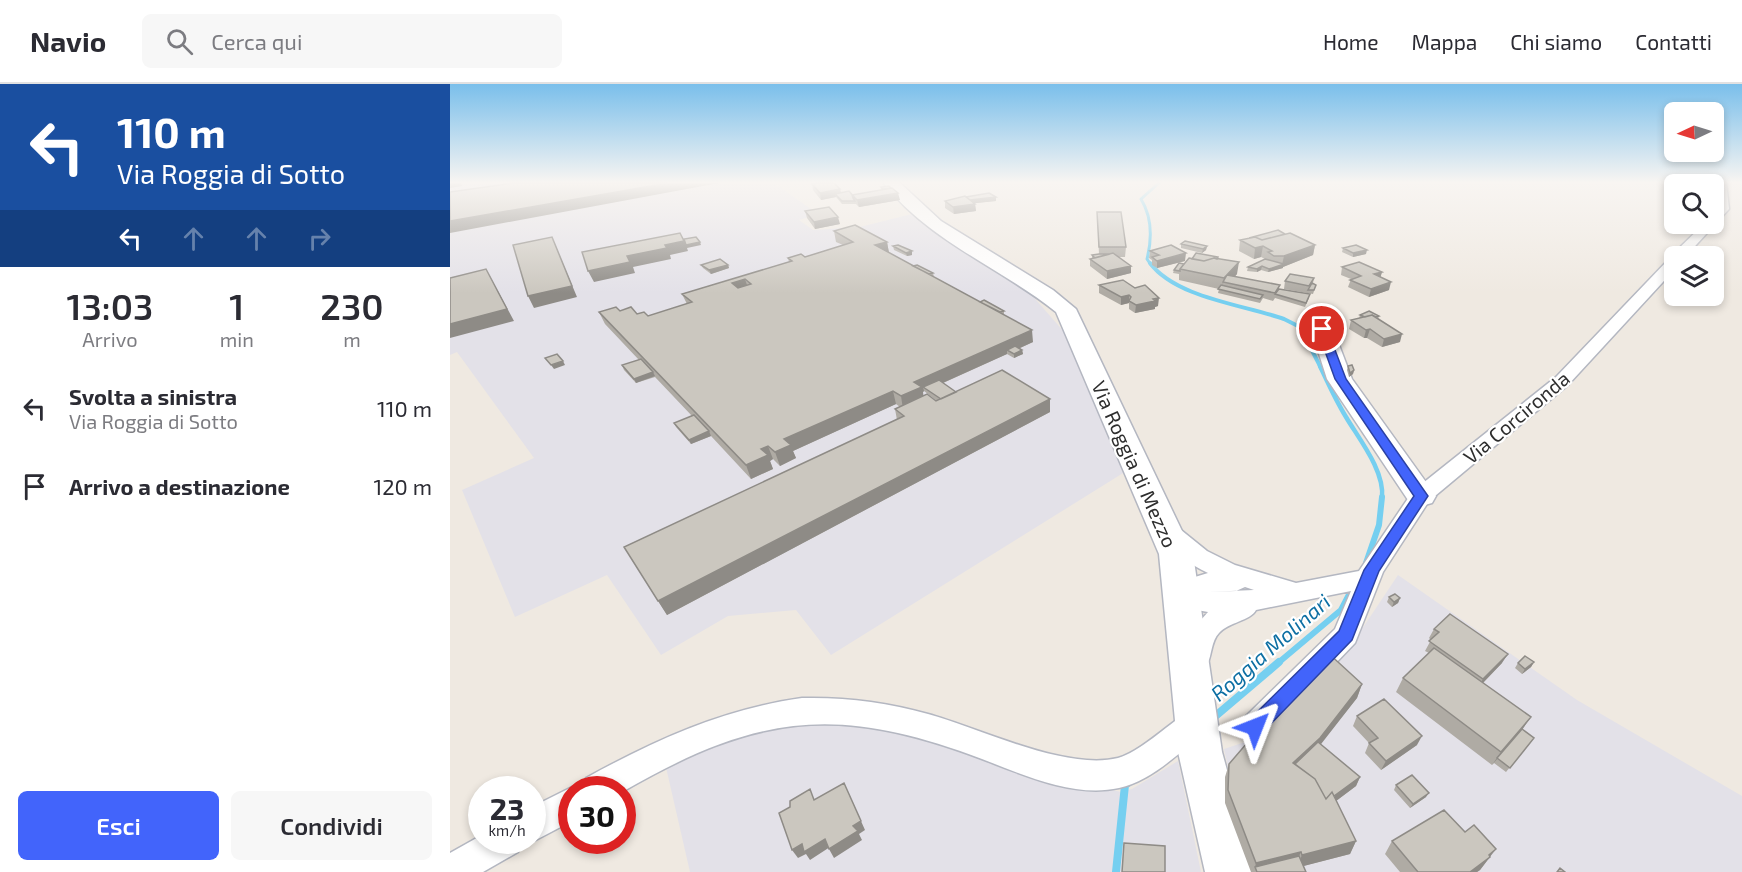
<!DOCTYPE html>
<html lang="it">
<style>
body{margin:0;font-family:"Exo 2",sans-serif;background:#f7f7f7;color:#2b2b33;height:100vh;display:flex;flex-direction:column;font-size:22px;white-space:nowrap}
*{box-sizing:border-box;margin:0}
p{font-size:20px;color:#7c7c81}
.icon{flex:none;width:33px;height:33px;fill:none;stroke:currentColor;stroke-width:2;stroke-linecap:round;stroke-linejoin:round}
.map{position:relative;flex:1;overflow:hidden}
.drawer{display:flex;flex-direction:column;background:#fff;width:450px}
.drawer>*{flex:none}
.top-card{background:#1a4fa0;color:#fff;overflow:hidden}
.needle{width:39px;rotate:266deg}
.buttons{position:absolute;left:1214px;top:18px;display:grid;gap:12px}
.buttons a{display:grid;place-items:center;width:60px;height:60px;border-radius:9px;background:#fff;box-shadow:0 3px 9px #0003;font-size:30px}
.speed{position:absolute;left:18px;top:692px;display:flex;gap:12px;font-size:30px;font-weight:700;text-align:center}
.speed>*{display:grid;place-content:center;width:78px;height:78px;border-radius:50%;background:#fff;box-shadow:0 3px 9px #0003;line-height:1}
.speed small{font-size:15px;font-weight:400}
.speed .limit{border:9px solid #d22;background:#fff;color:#111}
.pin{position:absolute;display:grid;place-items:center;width:51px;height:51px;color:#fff;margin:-26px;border:3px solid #fff;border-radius:50%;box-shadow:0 2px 6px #0007}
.me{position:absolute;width:66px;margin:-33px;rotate:45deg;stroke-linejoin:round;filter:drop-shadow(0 0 4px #0008)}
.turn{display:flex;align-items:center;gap:21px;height:126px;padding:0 18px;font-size:27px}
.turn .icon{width:78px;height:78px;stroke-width:2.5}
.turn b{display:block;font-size:42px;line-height:51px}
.lanes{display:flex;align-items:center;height:57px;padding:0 18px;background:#0003;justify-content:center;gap:30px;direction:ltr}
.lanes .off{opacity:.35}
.eta{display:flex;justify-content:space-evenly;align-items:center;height:102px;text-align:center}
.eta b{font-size:36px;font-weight:600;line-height:42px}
.button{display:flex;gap:12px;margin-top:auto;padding:12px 18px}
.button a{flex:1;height:69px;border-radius:9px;background:#4264fb;color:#fff;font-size:24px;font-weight:600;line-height:69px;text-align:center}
.button a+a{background:#f7f7f7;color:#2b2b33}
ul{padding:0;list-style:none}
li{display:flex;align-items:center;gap:18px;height:78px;padding:0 18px}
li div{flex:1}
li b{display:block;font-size:22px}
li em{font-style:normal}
header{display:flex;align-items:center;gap:36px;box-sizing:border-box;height:84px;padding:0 30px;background:#fff;border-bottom:2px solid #e1e1e2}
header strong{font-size:28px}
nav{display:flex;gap:33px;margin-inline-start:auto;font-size:21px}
.search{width:420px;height:54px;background:#f7f7f7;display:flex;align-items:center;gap:15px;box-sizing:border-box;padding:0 21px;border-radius:9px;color:#7c7c81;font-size:22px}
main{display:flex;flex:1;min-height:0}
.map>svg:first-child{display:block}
.industrial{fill:#e3e1e8}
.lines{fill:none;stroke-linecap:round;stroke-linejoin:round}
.stream-far4{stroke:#75cff0;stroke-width:3}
.stream-far3{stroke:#75cff0;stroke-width:4}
.stream-far2{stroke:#75cff0;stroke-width:4.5}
.stream-far1{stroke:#75cff0;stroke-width:6}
.stream{stroke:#75cff0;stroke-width:8}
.street-casing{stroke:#b4b7c1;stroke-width:3}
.secondary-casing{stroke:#b4b7c1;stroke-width:3}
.street{fill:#fff;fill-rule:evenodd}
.secondary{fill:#fff;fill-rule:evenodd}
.wall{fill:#afaba4;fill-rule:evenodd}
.shaded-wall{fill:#8e8b86}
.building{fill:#cbc7bf;stroke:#8e8b86;stroke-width:1.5;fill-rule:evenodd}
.route{fill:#4264fb;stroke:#2b41a3;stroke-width:1.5}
.labels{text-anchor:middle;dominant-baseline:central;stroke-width:4.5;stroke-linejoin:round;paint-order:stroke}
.street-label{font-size:20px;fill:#2e2e2e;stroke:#fff}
.water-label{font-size:21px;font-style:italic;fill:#0d6fa3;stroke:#fff}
</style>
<header>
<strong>Navio</strong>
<div class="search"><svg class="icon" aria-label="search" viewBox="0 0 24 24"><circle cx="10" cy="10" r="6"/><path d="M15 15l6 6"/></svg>Cerca qui</div>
<nav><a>Home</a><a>Mappa</a><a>Chi siamo</a><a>Contatti</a></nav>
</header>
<main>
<section class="drawer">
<div class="top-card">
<div class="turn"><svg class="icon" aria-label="left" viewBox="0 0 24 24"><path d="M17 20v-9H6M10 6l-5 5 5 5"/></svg><div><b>110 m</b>Via Roggia di Sotto</div></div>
<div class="lanes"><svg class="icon" aria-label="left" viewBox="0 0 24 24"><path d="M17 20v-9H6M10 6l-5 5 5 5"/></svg><svg class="icon off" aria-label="ahead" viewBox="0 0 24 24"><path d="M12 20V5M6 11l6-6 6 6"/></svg><svg class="icon off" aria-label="ahead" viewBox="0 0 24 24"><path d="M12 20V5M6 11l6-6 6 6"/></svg><svg class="icon off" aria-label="right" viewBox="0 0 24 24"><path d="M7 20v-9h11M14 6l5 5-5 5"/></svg></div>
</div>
<div class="eta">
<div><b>13:03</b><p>Arrivo</p></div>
<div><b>1</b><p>min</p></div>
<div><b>230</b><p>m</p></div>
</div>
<ul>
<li><svg class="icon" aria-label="left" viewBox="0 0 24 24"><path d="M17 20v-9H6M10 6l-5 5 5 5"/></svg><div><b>Svolta a sinistra</b><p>Via Roggia di Sotto</p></div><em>110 m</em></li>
<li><svg class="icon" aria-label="arrive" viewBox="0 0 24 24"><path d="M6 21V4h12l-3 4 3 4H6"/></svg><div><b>Arrivo a destinazione</b></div><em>120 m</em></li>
</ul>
<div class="button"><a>Esci</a><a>Condividi</a></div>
</section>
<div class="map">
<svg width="1292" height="788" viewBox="0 0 1292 788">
<rect width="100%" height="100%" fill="#efe9e1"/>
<path class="industrial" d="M324 99 368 130 349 136 363 146 410 143 462 130 479 144 580 209 615 249 678 386 381 571 346 526 278 532 211 571 157 491 65 533 12 406 84 374 7 268 0 271V100Z
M948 491 1127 616 1292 712V788H788L779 687 774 665 795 658 813 648 884 577 914 542Z
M353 637 410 641 460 650 570 684 671 708 682 705 728 677 751 788H240L215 679 268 654Z"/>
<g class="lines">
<path class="stream-far4" d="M701 181 697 175C702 155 702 133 691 115L710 98"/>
<path class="stream-far3" d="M700 179C726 214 795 221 834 235L850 243 871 284"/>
<path class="stream-far2" d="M870 282C878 299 886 317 896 333 909 355 935 387 932 414"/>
<path class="stream-far1" d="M916 479 929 441 932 413
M828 579 891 526 903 503"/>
<path class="stream" d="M762 635 829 578
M666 788 675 701 678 699"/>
<defs>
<path id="street" d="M1266 98H1276L1279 125 1236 172H1224V186L1118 301 979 417 933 488 905 559 815 653 805 656 795 653 790 643 795 633 885 545 901 507 806 526C800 537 779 538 769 549 761 557 762 571 757 581L747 584 737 581 733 573 743 545 758 528C744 526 725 520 719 507L722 500 758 489C741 481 721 468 711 452L715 446 723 444 731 446 757 467 785 481 846 499 909 487 963 407 1106 293 1219 175 1224 174V169L1254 140H1263V129L1269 122ZM795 503 804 506 757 508 786 507Z
M352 614C396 613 436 618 478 630 529 644 616 687 668 674 688 669 718 641 736 629L746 625 756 629 761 638 756 647C731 667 702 697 669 704 624 714 574 691 532 675 386 620 307 630 172 708V705H131L136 694C205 656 273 625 352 614Z
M122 703 127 705H122V737L82 758 78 756H82V723Z
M32 751V756H73L68 768 33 788H0V769Z"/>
<path id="secondary" d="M433 98H449L491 137 603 206 626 225 743 470 772 668 805 788H755L728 668 709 470 606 228C550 183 478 157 433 98Z
M872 238 880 240 883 245 902 295 986 412 982 419 971 422 960 419 877 295 861 245 864 240Z"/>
</defs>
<use href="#street" class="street-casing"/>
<use href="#secondary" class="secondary-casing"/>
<use href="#street" class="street"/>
<use href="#secondary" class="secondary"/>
</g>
<path class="wall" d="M362 100 391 109 402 111 431 106V103L450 116 409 123 406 120H392L386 113 371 116 363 106Z
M546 113V117L524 119 525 120 526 127 504 130 495 124V117Z
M355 127 390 140 365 145 357 134Z
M647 128 676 163 675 173H669L681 189 657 195 640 182V175L642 174V171L649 170Z
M384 147 437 158 439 169 463 182 483 189 484 193 530 218 554 227V231L583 258 570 264 572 266 573 270 564 274 557 270 493 299 506 308 600 328 217 531 174 463 447 336 445 325 450 323 446 320 343 367 346 374 330 382 323 375 320 377 323 385 301 395 261 352 241 360 226 343 224 339 242 332 205 293 186 299 174 286 172 281 189 276 155 240 149 228 170 227 198 232 237 220 232 210 339 178 338 174 355 173 393 161 386 158ZM474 307 487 317H486L473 312V308Z
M835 150 865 161 863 171 833 183V184L818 188 811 186 807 188 797 187 798 183 815 175 811 173 804 175 789 167 790 156Z
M731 160 757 162 756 166 752 169 731 164Z
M443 162 462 171 457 172 444 166Z
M893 164 916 170 903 173 892 168Z
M700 167 735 177 707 184 702 181V176L699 174Z
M768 173V175L787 190 784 193 829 205 859 214 855 223 825 214 823 217 813 214 810 219 768 209 769 205 729 196V190L723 189 724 186 734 180 742 175Z
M251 181H278L279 184 261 190 253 184Z
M892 183 932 188 930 193 939 206 919 213 898 203 901 195 891 191Z
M864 194 863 199 866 201 863 210 834 205 835 197Z
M649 201 708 222 705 223V225L685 229 679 225V219L671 221 649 209Z
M910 231 929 232 928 235 950 258 932 263 917 254H914L899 245 901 236 909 235Z
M898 282 904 286 903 290 899 293 897 286Z
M939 513 950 514 948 519 942 523 937 518Z
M984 545 1052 579 1033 599 1072 645 1084 654 1056 688 1044 679 1042 681 946 608 953 594 979 569 975 567 981 556 979 554Z
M1084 578 1081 583 1072 590 1065 584 1068 579Z
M912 600 907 614 870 660 910 693 906 702 886 717 906 757 900 770 853 782 856 788H801L775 719V693L779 680Z
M907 632 967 661 931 686 915 669 919 659 903 642Z
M946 701 976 713 960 724 944 706Z
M1015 748 1040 773 1030 786 1027 788H950L935 770 942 757Z"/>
<path class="shaded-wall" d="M0 99H11L12 102 0 104Z
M218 99H269L0 149V137Z
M390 105 392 112 385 110 386 113 371 116 370 109Z
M448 109 450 116 409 123 407 116Z
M546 113V117L518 120 517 116Z
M525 120 526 127 504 130 503 123Z
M388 133 390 140 365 145 364 138Z
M102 153 127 213 84 224 78 212Z
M234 157 250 158 251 161 237 164 238 167 220 171 221 175 183 183 185 189 144 198 138 187 177 172 215 161Z
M437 158 439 169 425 161Z
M865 161 863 171 833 183V184L818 188 819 185 832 181 834 172Z
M757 162 756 166 752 169 753 165Z
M813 162 811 173 804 175 805 164Z
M917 166 916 170 903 173V169Z
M462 167V171L457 172 456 169Z
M736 169 735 177 707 184V177Z
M789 178 787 190 779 199 773 198 772 206 774 194Z
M278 181 279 184 261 190 259 186Z
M681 182V189L657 195V187Z
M812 182 811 186 807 188V185Z
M36 185 64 237 0 254V240Z
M932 188 930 195 924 190Z
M295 195 299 207 289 210 282 199Z
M941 198 939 206 919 213 921 205Z
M679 211V219L671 221V213Z
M709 214 708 222 705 223V225L685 229 686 221Z
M920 245 917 254H914L916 246Z
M582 246 583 258 561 268 557 266V270L477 306 473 303 474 307 473 308 474 316 453 325 451 312 464 298Z
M952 250 950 258 932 263 934 255Z
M572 266 573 270 564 274V270Z
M113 277 115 281 104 285 101 281Z
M904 286 903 290 899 293 900 289Z
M203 288 205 292 186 299 184 295Z
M443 307 446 320 343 367 346 374 330 382 325 368 334 355Z
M600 315V328L217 531 208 517Z
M259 347 261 352 241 360 239 356Z
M318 362 323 375 320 377 323 385 301 395 296 381 311 365Z
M950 514 948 519 942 523 944 518Z
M1058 570 1052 579 1027 605 1033 595Z
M1084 578 1081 583 1072 590 1075 585Z
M912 600 907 614 868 664 842 684 843 679Z
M1081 633 1072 646 1042 681 1051 668Z
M972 652 967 661 931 686 936 677Z
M910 693 906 702 870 729 874 720Z
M394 699 415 746 409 750 412 756 384 774 379 765 403 742Z
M979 709 976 713 960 724 963 720Z
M375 755 380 763 360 776 356 770 348 774 342 766 352 760Z
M906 757 900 770 846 784 852 771Z
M1046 765 1030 786 1027 788H1020Z
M851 768 845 780 805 783 806 779Z"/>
<path class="building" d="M64 99H218L0 137V108Z
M369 99H384L390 105 370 109 362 100Z
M439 102 441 104 433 105 431 103Z
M442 104 448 109 407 116 402 111Z
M399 107 405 114 402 111 403 114 405 117H392L385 110Z
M539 109 546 113 520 116 516 113Z
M515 112 525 120 503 123 495 117Z
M379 123 388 133 364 138 355 127Z
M647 128H671L676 163H649Z
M405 141 437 158 425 161 582 246 464 298 472 303 451 312 443 307 334 355 341 361 325 368 318 362 311 365 318 371 296 381 149 228 166 223 170 227 181 223 187 230 194 228 198 232 242 218 232 210 342 177 338 174 351 170 355 173 403 158 384 147ZM295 195 301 200 288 204 282 199Z
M828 146 835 150 812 156 805 153 799 154Z
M230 149 234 157 215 161 217 164 177 172 180 178 138 187 132 168Z
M840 149 865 161 834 172H824L818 168 822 167 813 162 805 164 790 156 805 153 812 156Z
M102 153 122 202 78 212 63 161Z
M246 153 250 158 236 161 234 155Z
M735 157 757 162 753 165 731 160Z
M448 161 462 167 456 169 443 162Z
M721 161 736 169 707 177 702 173 709 171 700 167Z
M906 161 917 166 903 169 893 164Z
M663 169 681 182 657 187 640 175Z
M746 169 768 173 767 175 764 174 754 177 742 175Z
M649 170H660L645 174 642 171Z
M739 174 754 177 764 174 789 178 774 194 730 185Z
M270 175 278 181 259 186 251 181Z
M815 175 834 180 819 185 812 182 807 185 798 183Z
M909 178 932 188 924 190 941 198 921 205 900 196 911 192 892 183Z
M729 179 734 180 730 185V187L724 186Z
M467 181 483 189 479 190 463 182Z
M36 185 57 225 0 240V194Z
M840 190 864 194 859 202 835 197Z
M777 191 830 201 825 209 773 198Z
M673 196 685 204 695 201 709 214 703 215 705 217 686 221 679 217 681 213 679 211 671 213 649 201Z
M862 199 866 201 864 206H858Z
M771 201 813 211 810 215 768 205Z
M829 205 860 210 856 219 825 210Z
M534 216 554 227 550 228 530 218Z
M919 227 929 232 926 233 922 231 915 233 910 231Z
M922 231 952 250 934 255 920 245 916 246 901 236Z
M565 262 572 266 564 270 557 266Z
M107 270 113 277 101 281 95 274Z
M191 275 203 288 184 295 172 281Z
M902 281 904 286 900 289 898 282Z
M552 286 600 315 208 517 174 463 454 332 445 325 477 310 486 317Z
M489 296 506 308 491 315 473 303Z
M244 331 259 347 239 356 224 339Z
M945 510 950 514 944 518 939 513Z
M1000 530 1058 570 1033 595 979 557 989 548 984 545Z
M984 564 1081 633 1051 668 953 594Z
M876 567 912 600 870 654 843 679 865 695 876 715 882 708 906 757 852 771 851 768 806 779 778 706 779 680Z
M1075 572 1084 578 1075 585 1068 579Z
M934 615 972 652 936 677 919 659 928 654 907 632Z
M1072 645 1084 654 1060 684 1047 674Z
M868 658 910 693 884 712 882 708 876 715 865 695 845 680Z
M962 691 979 709 963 720 946 701Z
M394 699 411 737 403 742 408 747 379 765 375 755 354 768 352 760 342 766 329 729 340 723V717L360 705 364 716Z
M994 726 1015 748 1024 741 1046 765 1039 771 1040 773 1020 788H968L942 757Z
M674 759 715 762V788H672Z
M849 772 856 788H807L805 783Z
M1110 784 1115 788H1107Z"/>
<linearGradient id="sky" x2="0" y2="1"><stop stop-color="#7abfeb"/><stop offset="0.47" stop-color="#f8f5f2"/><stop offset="1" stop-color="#f8f5f2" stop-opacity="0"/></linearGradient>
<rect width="1292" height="209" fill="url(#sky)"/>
<path class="route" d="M872 242 877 245 896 295 978 412 929 487 902 556 812 649 805 652 798 649 795 643 798 637 889 547 914 486 964 412 885 295 867 245Z"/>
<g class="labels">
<g class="street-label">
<text transform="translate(1066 333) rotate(-40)">Via Corcironda</text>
<text transform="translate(685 380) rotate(66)">Via Roggia di Mezzo</text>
</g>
<g class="water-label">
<text transform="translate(820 563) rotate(-41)">Roggia Molinari</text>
</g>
</g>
</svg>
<div class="buttons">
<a><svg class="needle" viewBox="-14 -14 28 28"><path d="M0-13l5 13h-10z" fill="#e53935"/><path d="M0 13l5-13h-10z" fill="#7c7c81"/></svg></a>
<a><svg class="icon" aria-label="search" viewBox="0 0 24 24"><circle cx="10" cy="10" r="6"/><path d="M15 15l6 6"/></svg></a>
<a><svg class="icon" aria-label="layers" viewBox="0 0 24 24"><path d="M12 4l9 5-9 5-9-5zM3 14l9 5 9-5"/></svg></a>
</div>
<div class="speed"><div>23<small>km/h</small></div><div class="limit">30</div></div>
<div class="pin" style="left:872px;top:245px;background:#d93025"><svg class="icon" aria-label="arrive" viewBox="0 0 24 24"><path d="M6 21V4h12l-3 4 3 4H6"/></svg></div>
<svg class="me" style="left:805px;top:643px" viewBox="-20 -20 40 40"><path d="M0-17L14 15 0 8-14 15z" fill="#4264fb" stroke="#fff" stroke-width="4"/></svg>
</div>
</main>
